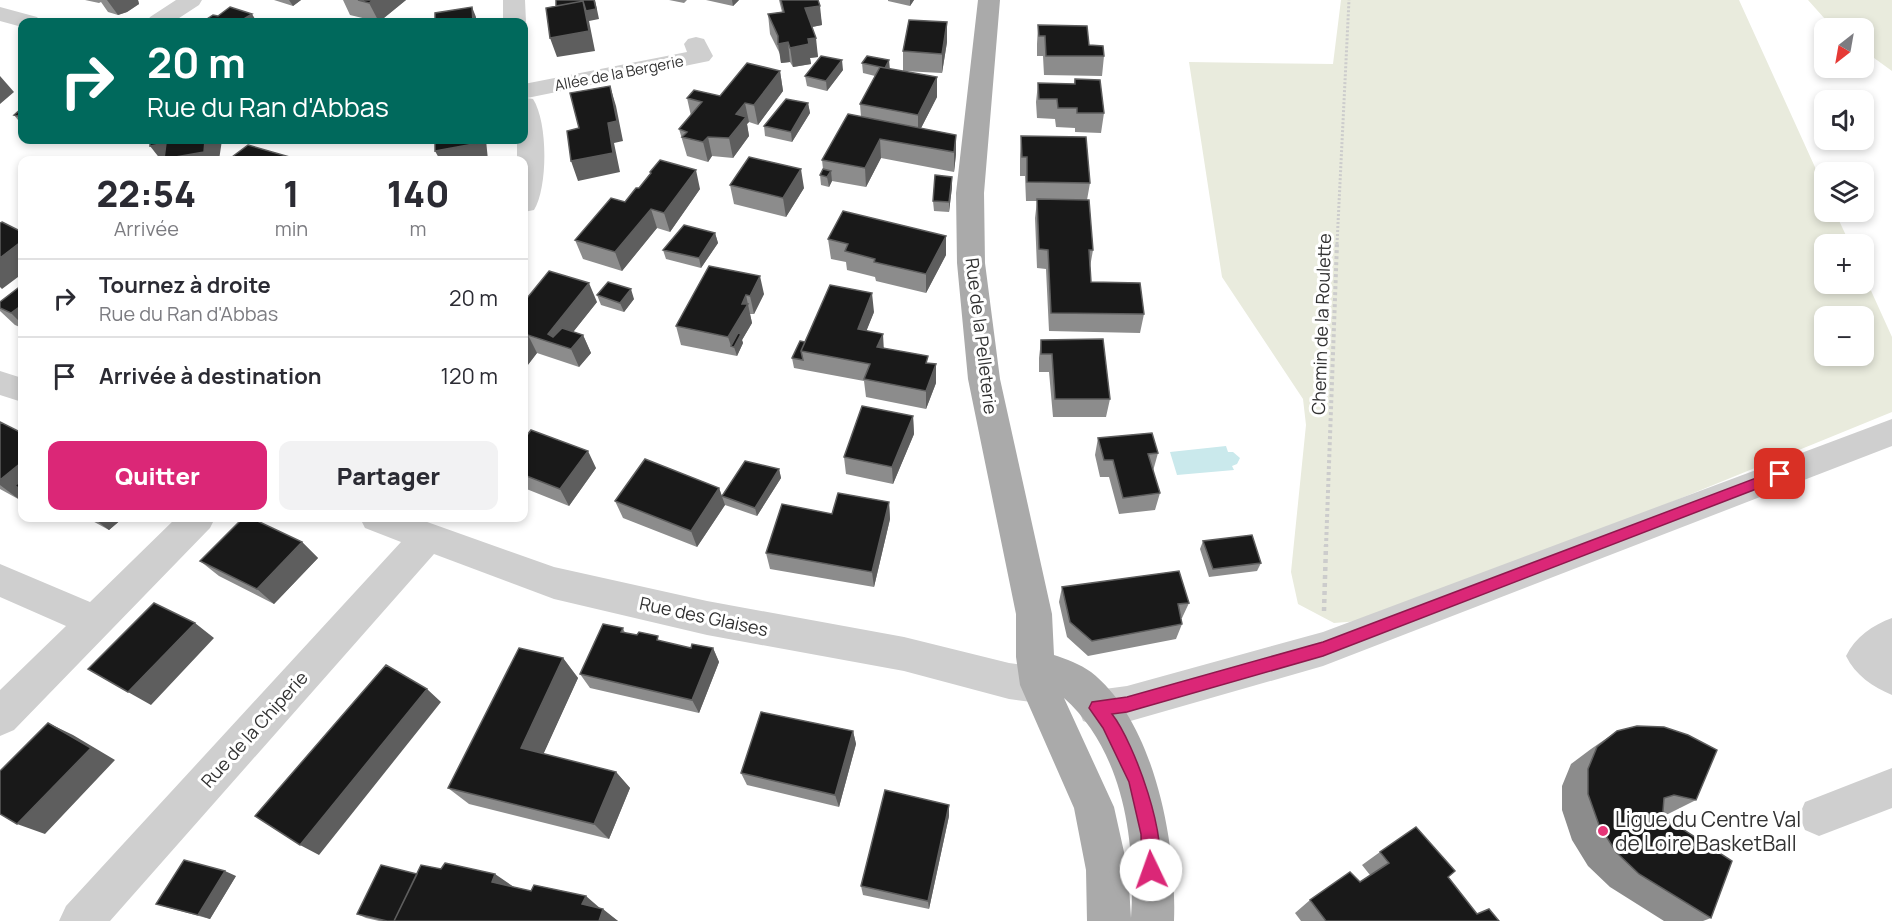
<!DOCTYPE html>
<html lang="fr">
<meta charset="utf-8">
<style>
body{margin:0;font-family:Manrope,sans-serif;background:#f2f2f3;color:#2b2b33;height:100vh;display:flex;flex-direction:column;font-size:22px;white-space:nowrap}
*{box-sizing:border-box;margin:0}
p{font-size:20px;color:#7c7c81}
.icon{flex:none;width:33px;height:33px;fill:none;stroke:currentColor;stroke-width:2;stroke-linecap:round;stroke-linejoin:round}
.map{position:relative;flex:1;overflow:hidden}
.side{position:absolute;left:18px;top:156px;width:510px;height:366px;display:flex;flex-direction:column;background:#fff;border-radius:12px;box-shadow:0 3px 9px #0003}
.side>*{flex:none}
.guide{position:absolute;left:18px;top:18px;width:510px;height:126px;border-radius:12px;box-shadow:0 3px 9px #0003;background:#00695c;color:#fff;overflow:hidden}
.needle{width:39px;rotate:211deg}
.controls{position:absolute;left:1814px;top:18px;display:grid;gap:12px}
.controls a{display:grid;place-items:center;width:60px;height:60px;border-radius:12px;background:#fff;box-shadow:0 3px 9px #0003;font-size:30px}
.pin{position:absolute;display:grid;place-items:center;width:51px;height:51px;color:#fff;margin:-26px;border-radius:12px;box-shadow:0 3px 9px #0006}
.me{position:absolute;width:66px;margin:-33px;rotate:357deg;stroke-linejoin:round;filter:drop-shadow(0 0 4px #0008)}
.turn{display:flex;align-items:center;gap:21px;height:126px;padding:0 30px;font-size:27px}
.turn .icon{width:78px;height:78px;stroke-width:2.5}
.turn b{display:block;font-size:42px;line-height:51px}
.eta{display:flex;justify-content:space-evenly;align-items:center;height:102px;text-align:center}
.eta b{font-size:36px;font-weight:800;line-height:42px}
.button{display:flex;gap:12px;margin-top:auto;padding:12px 30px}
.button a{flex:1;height:69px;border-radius:12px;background:#db2777;color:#fff;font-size:24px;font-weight:800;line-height:69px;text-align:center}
.button a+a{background:#f2f2f3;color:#2b2b33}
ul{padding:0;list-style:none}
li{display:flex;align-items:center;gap:18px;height:78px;padding:0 30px;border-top:2px solid #e1e1e2}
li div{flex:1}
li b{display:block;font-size:22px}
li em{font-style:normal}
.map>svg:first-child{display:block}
.green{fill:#e9ebdd;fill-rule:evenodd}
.water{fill:#cae9ec}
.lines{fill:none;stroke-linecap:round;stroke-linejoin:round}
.path-far2{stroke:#ccc;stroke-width:3;stroke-dasharray:2 2;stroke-linecap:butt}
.path-far1{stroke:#ccc;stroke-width:4;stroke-dasharray:3 3;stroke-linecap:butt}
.path{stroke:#ccc;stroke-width:4.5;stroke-dasharray:4 4;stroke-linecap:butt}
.minor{fill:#cfcfcf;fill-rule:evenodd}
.major{fill:#aaa;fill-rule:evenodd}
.wall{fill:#8c8c8c}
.shaded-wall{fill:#5e5e5e}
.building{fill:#191919;stroke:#5e5e5e;stroke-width:1.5}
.route{fill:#db2777;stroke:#8e194d;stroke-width:1.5}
.poi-dot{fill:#e73678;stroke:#fff;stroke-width:2}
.labels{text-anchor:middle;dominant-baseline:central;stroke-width:6;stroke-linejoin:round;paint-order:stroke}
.far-street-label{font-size:15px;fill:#323232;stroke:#fff}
.street-label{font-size:18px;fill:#323232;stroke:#fff}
.near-poi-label{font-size:21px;fill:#323232;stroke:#fff;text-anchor:start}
</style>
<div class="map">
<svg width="1892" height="921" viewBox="0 0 1892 921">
<rect width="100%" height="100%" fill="#fff"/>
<path class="green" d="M1341 0H1739L1824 187V212H1835L1850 244H1824V284H1863V273L1892 337V412L1385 619 1334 623 1298 604 1291 572 1306 425 1303 399 1222 277 1189 62 1333 64ZM1824 316H1863V356H1824Z
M1808 0H1892V71L1863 50V28H1833Z"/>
<path class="water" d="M1226 446 1228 452H1233L1240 458 1237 464 1232 466 1234 470 1177 475 1170 452Z"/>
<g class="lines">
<path class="path-far2" d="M1337 244 1349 0"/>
<path class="path-far1" d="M1326 547 1337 243"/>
<path class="path" d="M1324 611 1326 545"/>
<path class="minor" d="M176 0H202L199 5 173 22H147L150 17Z
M503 0H525L526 22 524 25V22H503Z
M0 7 37 17 41 22H22V27L0 21Z
M696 37 704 39 713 56 709 61 527 98 533 99C548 122 548 187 534 210L524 212V160H517V140H524V84L687 52 684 44 688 39Z
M0 371 22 378V402L0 395Z
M1892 419V446L1323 666 1127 722 1097 726 1083 721 1078 708 1083 695 1097 690 1127 686 1323 632Z
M176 518H215L210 528 14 730 0 736V690L66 626 0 597V564L90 602Z
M360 518H416L554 567 707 601 904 637 1009 663 1039 667 1052 672 1058 685 1052 698 1039 703 1009 699 904 671 707 635 554 599 434 554 110 921H59L66 906 401 542 365 528Z
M1892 618V695C1873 687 1855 675 1846 656 1855 637 1873 625 1892 618Z
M1892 768V808L1819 836 1805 830 1799 816 1805 802Z"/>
<path class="major" d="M978 0H1000L984 193 985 263 1000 379 1052 614 1054 655C1066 659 1080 664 1091 672 1155 722 1177 845 1174 921H1087L1086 870 1074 808 1020 685 1016 657V614L968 379 957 263 956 193ZM1064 698C1124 752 1136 842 1131 918L1128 870 1114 807Z"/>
</g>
<path class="wall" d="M85 0H138L139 4 127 12 118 15 108 12 101 2 99 3Z
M274 0H301L293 6Z
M343 0H406L379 22 350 15Z
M669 0H687L684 3Z
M706 0H739L733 6Z
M779 0H818L822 25 812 27 818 57 810 58 811 64 793 67 790 62 781 63 780 54 770 34 768 14 782 12Z
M888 0H914L910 6 888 1Z
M947 22V42L942 73 903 71V51Z
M1038 25 1089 45 1104 56 1102 76 1044 75 1043 56H1037V44Z
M862 63 890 69 937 97 921 128 956 154 954 172 881 158 866 187 832 181 829 187 821 185 820 175 823 169 822 160 861 117 860 104 875 76 863 73Z
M843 70 827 91 807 86 805 76Z
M780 71 783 91 758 125 749 122 747 124 749 136 733 158 712 156 708 162 687 156 679 129 691 116 687 98 720 96Z
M1075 79 1104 113 1101 133 1075 132V128L1056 127 1055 119 1037 118 1036 102 1038 83 1074 84Z
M808 103 810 113 792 142 765 136 764 126Z
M22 108V125L14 115Z
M1021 136 1090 183 1087 200 1093 250 1090 267 1091 282 1144 314 1140 333 1049 331 1046 269 1037 268 1035 218 1037 201H1026L1025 176H1020V155Z
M60 140H84L80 143Z
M650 172 700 189 670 232 657 228 622 271 583 259 575 240 625 202 639 188 650 174Z
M730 185 804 188 786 217 734 204Z
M952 187 949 212 934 211 933 201Z
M715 233 718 243 701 268 666 259 663 250Z
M946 236V255L926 293 876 281 875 277 847 270 846 262 831 259 828 239Z
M709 266 764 294 754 314H750L752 323 742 340 743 343 737 356 681 345 676 326Z
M22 285V328L15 325 0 311V302Z
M597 295 634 299 624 312 601 305Z
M528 297 597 302 573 332 583 335 591 353 579 367 537 353 524 370Z
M874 312 866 331 884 348 928 363 936 364V383L926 409 866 397 864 381 794 368 792 358 805 342Z
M1041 340 1110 399 1106 417H1053L1049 372H1039V358Z
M913 416 914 434 893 484 846 474 844 457Z
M0 422 22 433V498L20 500 0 489Z
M1098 438 1158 453 1153 471 1160 493 1155 510 1119 514 1109 477H1100L1095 455Z
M524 439 596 468 569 506 524 488Z
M779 469 781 478 757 516 725 505 697 547 623 518 615 501 719 488 722 496Z
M889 502 890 519 874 587 770 569 766 553Z
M87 518H123L109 530Z
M1203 541 1261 563 1257 571 1209 577 1200 549Z
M302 542 318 558 274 604 219 576 200 561Z
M1062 587 1189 603 1182 618H1181L1182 624 1176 639 1088 656 1067 637 1059 602Z
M623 628 625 633 691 648H713L719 662 699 713 590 688 580 674Z
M563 658 578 678 543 754 616 772 630 788 609 839 469 804 448 788Z
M853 731 856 744 839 807 747 785 741 773Z
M1617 731 1696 800 1666 815 1711 918 1703 921H1664L1610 887 1588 866 1572 840 1562 810V786L1571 764 1591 749Z
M949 816 929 909 863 895 861 886Z
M1380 852 1448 877 1477 914 1499 921H1301L1295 913 1310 900 1360 882 1370 875 1362 865Z
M417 874 514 887 601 909 618 921H379L366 918 357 914Z
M236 876 210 919 169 908 156 904Z"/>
<path class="shaded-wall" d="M107 0H138L139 4 127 12 118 15Z
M289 0H301L293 6Z
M373 0H406L379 22 369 3Z
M594 0H595L599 19 589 21 595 51 557 57 550 38Z
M732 0H739L733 6Z
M910 0H914L910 6Z
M820 6 822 25 807 28 805 8Z
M472 7 476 17V22H473Z
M252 14 257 22H239Z
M947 22V42L942 73V54Z
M816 38 818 57 810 58 811 64 793 67 790 48 808 39Z
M788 42 790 62 781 63 778 44Z
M842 60 843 70 827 91 826 81Z
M889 60 890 70 885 68Z
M780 71 783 91 758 125 754 105Z
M0 76 14 92 0 104Z
M937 77V97L918 134V115Z
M610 86 616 106 623 141 614 143 620 172 578 181 571 161 608 123Z
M745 103 749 122 747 124 749 136 733 158 729 138 736 114Z
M808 103 810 113 792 142 791 132Z
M956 135V154L954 172V152Z
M708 137 712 156 708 162 703 142Z
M880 139 881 158 866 187 865 168Z
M77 140H84L80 143Z
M205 140H222L219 160H161L150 146 166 143Z
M479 140H486L488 160H440L435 151Z
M801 169 804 188 786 217 783 198Z
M696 170 700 189 670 232 664 213Z
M831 171 832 181 829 187 827 177Z
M952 177V187L949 212V202Z
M651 209 657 228 622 271 615 252Z
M715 233 718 243 701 268 699 258Z
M946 236V255L926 293V274Z
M22 241V274L2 289 0 287V258Z
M760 276 764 294 754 314 750 296Z
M589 283 597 302 562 346 548 334Z
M631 289 634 299 624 312 620 303Z
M872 293 874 312 860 347 858 329Z
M746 295 752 323 742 340 743 343 737 356 734 347 731 346 728 337Z
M22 305V324L11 313Z
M883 334 884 352 877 347Z
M528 335 537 353 524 370V340Z
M583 335 591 353 579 367 571 349Z
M936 364V383L926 409V391Z
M913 416 914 434 893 484 892 467Z
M588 451 596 468 569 506 560 489Z
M22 462V490L15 486 22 491V498L20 500 0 485V480Z
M779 469 781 478 757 516 755 508Z
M719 488 725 505 697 547 691 531Z
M889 502 890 519 874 587 872 572Z
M93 518H123L109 530Z
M302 542 318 558 274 604 257 589Z
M195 623 214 638 151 705 128 692Z
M713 648 719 662 699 713 692 700Z
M563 658 578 678 538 766 521 748Z
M427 689 441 702 319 855 300 845Z
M48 723 73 735 115 760 45 834 17 824Z
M853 731 856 744 839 807 835 795Z
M616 772 630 788 609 839 594 824Z
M949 805V816L929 909 928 901Z
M225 871 236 876 210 919 198 915Z
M495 874 514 887 492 882Z
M586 896 601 909 582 904Z
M603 909 618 921H599Z"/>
<path class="building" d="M358 0H373L369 3Z
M556 0H594L596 9 586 11 583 1 556 6Z
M781 0H818L820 6 805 8 816 38 808 39 809 44 790 48 788 42 778 44V36L768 14 784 12Z
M583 1 589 31 550 38 546 8Z
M230 7 252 14 239 22H208L204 21 213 15 218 16Z
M472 7 473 22H435V13Z
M909 20 947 22 942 54 903 51Z
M1038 25 1087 26 1089 45 1103 46 1104 56H1046L1045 36H1039Z
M821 56 842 60 826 81 805 76Z
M867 56 889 60 885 68 862 63Z
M747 63 780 71 754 105 745 103 736 114 746 117 729 138 708 137 703 142 682 137 687 132 679 129 702 102 687 98 694 90 720 96Z
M880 67 937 77 918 115 860 104Z
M1075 79 1100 80 1104 113H1077V108H1058L1057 99H1039L1038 83 1075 84Z
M610 86 617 121 608 123 613 153 571 161 567 131 579 128 570 93Z
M786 99 808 103 791 132 764 126Z
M22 108V117L14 115Z
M848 114 956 135 954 152 880 139 865 168 822 160Z
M1021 136 1086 137 1090 183 1027 182V157H1022Z
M150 140H205L204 152 164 159 166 143 150 146Z
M435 140H479V143L435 151Z
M248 145 300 160H228Z
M749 157 801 169 783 198 730 185Z
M660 160 696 170 664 213 651 209 615 252 575 240 611 198 625 202 636 188H639L651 173 650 172Z
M823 169 831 171 827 177 820 175Z
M935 175 952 177 949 202 933 201Z
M1037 199 1089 200 1093 250H1089L1091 282 1140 283 1144 314 1051 313 1048 250 1039 249Z
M843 211 946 236 926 274 874 262 875 259 845 251 848 244 828 239Z
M2 222 22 232V241L0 258V223Z
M684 225 715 233 699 258 663 250Z
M709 266 760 276 750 296 746 295 742 304H748L728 337 676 326Z
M549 271 589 283 548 334 553 337 562 328 583 335 571 349 528 335 524 340V296L528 297Z
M608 282 631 289 620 303 597 295Z
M22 285V305L11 313 0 308V302Z
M830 285 872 293 858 329 883 334 877 347 928 356 926 363 936 364 926 391 864 379 870 364 801 351Z
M738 333 741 334 734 347 731 346Z
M1103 339 1110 399H1055L1052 354H1041V340Z
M800 341 805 342 801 351 803 360 792 358Z
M862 406 913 416 892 467 844 457Z
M0 422 22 433V462L0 480Z
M531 430 588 451 560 489 524 475V439Z
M1152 433 1158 453 1148 454 1160 493 1123 498 1113 460H1104L1098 438Z
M645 459 719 488 691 531 615 501Z
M745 461 779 469 755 508 722 496Z
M22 479V490L15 486Z
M838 493 889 502 872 572 766 553 782 504 832 514Z
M243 518H251L302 542 257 589 200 561Z
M1252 535 1261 563 1213 569 1203 541Z
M1179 571 1189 603 1178 604 1182 624 1092 641 1070 622 1062 587Z
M154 603 195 623 128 692 88 669Z
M603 624 623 628 621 632 637 635 639 632 658 636 657 640 691 648 692 644 713 648 692 700 580 674Z
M519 648 563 658 521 748 616 772 594 824 448 788Z
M386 665 427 689 300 845 255 816Z
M761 712 853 731 835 795 741 773Z
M48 723 91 748 17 824 0 814V771Z
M1637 726 1664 727 1688 735 1717 750 1696 800 1674 795 1664 798 1663 811 1670 821 1732 861 1711 918 1639 874 1616 852 1599 825 1588 794V769L1597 747 1617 731Z
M885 790 949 805 928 901 861 886Z
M1416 827 1455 871 1448 877 1477 914 1489 909 1499 921H1326L1310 900 1350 872 1360 882 1389 863 1380 852Z
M184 860 225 871 198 915 156 904Z
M445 863 495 874 492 882 531 891 534 885 586 896 582 904 603 909 599 921H394L421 865 441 869Z
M381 865 417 874 394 921H387L357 914Z"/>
<path class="route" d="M1780 469 1785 470 1787 474 1785 478 1323 656 1127 712 1112 714C1134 742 1171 843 1157 876L1151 879 1145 876 1142 870 1141 834 1129 782 1103 728 1089 708 1092 702 1127 697 1323 642Z"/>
<circle class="poi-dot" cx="1603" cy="831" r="6"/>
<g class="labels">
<g class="far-street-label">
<text transform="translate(619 73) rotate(-11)">Allée de la Bergerie</text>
</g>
<g class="street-label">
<text transform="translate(1321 324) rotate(-88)">Chemin de la Roulette</text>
<text transform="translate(982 336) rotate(83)">Rue de la Pelleterie</text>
<text transform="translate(704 616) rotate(12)">Rue des Glaises</text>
<text transform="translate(254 729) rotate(-48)">Rue de la Chiperie</text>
</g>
<g class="near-poi-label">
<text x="1615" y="819">Ligue du Centre Val<tspan x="1615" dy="24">de Loire BasketBall</tspan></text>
</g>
</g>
</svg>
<div class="controls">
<a><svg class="needle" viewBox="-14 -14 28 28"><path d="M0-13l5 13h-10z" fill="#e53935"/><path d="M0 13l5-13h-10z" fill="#7c7c81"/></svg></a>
<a><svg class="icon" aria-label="sound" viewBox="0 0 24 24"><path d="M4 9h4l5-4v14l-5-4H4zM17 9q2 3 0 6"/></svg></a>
<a><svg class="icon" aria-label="layers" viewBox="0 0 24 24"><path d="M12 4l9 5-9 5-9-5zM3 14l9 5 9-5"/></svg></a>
<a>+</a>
<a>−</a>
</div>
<div class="pin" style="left:1780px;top:474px;background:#d93025"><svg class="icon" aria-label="arrive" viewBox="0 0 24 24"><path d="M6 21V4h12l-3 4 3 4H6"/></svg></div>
<svg class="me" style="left:1151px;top:870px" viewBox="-20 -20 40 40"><circle r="19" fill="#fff"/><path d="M0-13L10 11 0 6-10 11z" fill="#db2777"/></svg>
<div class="guide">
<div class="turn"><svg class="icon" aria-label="right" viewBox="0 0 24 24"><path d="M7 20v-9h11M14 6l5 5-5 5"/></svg><div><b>20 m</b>Rue du Ran d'Abbas</div></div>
</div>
<section class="side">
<div class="eta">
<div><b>22:54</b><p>Arrivée</p></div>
<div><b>1</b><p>min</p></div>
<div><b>140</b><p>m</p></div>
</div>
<ul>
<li><svg class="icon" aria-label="right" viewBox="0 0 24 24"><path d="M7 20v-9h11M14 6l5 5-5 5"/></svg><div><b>Tournez à droite</b><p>Rue du Ran d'Abbas</p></div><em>20 m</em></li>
<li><svg class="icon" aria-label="arrive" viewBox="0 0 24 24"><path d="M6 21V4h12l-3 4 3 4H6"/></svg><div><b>Arrivée à destination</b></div><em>120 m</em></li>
</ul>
<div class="button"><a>Quitter</a><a>Partager</a></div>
</section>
</div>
